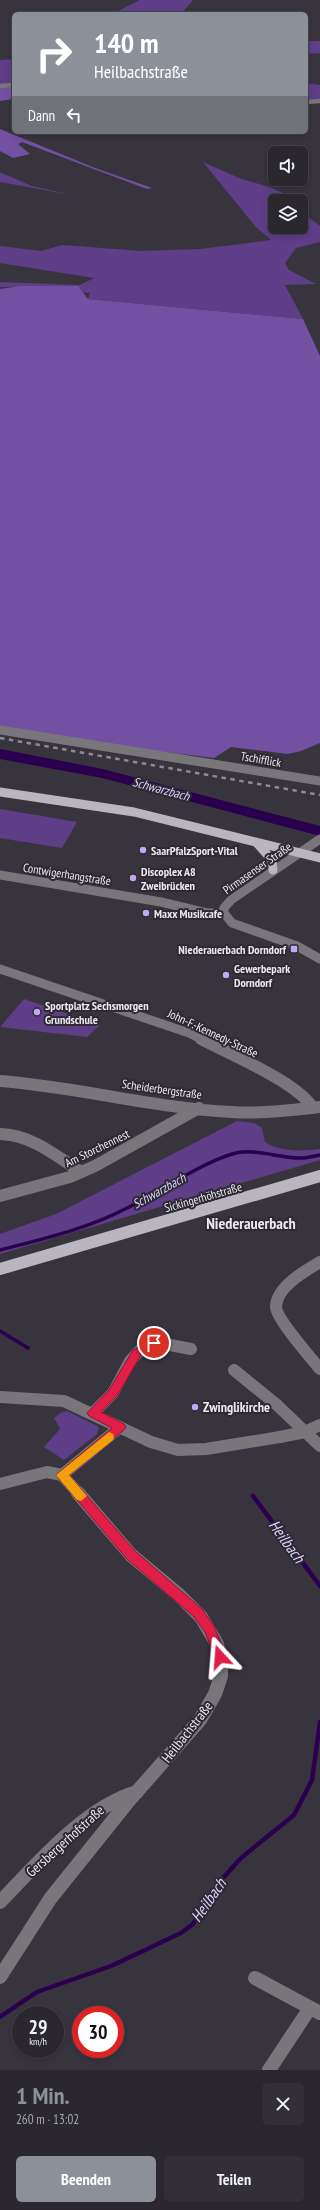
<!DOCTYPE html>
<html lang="de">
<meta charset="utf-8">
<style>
body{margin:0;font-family:"PT Sans Narrow",sans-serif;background:#322f36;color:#f1f3f6;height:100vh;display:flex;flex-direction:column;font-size:15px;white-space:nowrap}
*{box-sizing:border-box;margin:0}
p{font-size:13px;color:#a5a5aa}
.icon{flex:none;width:22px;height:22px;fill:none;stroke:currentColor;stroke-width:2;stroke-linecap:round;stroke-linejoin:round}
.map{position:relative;height:2070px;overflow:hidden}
.drawer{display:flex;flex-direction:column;background:#2a272e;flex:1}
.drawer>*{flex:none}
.guide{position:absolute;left:12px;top:12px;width:296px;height:122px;border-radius:6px;box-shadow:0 2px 6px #0003,0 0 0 1px #46444a;background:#8c9099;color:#fff;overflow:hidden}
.tools{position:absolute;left:268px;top:146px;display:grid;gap:8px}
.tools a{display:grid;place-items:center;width:40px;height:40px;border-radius:6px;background:#2a272e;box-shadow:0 2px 6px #0003,0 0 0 1px #46444a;font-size:20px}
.speed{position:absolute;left:12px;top:2006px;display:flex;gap:8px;font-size:20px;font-weight:700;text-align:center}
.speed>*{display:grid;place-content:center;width:52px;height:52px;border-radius:50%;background:#2a272e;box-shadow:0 2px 6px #0003,0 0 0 1px #46444a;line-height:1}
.speed small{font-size:10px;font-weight:400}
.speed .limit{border:6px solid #d22;background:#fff;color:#111}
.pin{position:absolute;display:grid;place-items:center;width:34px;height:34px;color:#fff;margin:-17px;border:2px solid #fff;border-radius:50%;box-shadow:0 1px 4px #0007}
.me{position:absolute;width:44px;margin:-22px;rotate:341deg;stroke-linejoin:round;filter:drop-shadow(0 0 3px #0008)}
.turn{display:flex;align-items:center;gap:14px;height:84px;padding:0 16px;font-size:18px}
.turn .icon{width:52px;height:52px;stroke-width:2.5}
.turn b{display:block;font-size:28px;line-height:34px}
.then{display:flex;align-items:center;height:38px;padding:0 16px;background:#0003;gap:8px;font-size:15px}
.round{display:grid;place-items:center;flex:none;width:42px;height:42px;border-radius:6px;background:#322f36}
.summary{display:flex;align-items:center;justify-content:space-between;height:68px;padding:0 16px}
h1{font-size:24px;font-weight:800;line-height:30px;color:#8c9099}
.button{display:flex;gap:8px;margin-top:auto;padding:8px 16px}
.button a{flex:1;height:46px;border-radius:6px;background:#8c9099;color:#fff;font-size:16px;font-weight:800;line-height:46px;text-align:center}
.button a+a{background:#322f36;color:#f1f3f6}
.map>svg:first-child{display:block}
.green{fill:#5d3e87}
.forest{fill:#7351a2}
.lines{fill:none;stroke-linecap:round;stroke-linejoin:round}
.stream-far1{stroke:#2a004e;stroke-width:3.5}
.stream{stroke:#2a004e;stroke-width:4.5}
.river{fill:#2a004e;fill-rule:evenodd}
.minor-far3{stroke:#78767b;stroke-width:4.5}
.minor-far2{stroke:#78767b;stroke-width:9}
.minor-far1{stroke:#78767b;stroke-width:12}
.minor{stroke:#78767b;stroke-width:14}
.major-far1{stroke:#b9b6bf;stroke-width:9}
.major{stroke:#b9b6bf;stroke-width:12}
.rail{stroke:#8e8b93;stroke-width:2.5;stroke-dasharray:4.5 4.5;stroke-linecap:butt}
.route{fill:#e11d48;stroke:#92132f}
.slow{fill:#f59e0b}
.poi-dot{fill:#c3a7f2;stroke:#2d2a33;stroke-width:1.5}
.labels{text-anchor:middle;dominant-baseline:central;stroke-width:4;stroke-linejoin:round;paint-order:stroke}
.street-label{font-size:12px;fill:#ebe9ef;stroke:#2d2a33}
.poi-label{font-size:12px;font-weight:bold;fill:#ebe9ef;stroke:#2d2a33;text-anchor:start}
.water-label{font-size:13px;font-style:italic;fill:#dfcffc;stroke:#2d2a33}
.near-poi-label{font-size:14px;font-weight:bold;fill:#ebe9ef;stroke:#2d2a33;text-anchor:start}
.near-street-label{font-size:14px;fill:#ebe9ef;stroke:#2d2a33}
.district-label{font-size:16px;font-weight:bold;fill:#ebe9ef;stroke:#2d2a33}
.near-water-label{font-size:16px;font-style:italic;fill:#dfcffc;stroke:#2d2a33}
</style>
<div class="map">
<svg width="320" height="2070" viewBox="0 0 320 2070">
<rect width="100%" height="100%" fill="#38343e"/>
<path class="green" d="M140 0H193L181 14H130L125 12 112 14Z
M306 41H320V53L306 54Z
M14 59V84L0 86V60Z
M306 83 320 85V100L306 101Z
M203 162 239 178 272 188 285 194 291 201H275V227H301V212L320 226V242L296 248 285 263 289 270 316 284 285 285 303 319 88 299 90 293 80 292 78 286 0 287V282L80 285 94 278 0 263V246L41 251 62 245 141 251 200 249 271 240 255 226Z
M0 172 32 186 72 195 0 182Z
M0 809 77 822 62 848 0 838Z
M24 999 100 1025 87 1037 0 1027Z
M237 1121 254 1123 262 1128 265 1142C280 1152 302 1151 320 1149V1160L0 1254V1234L56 1214Z
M67 1411 99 1427 97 1434 64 1460 44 1447 60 1429 54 1418 60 1413Z"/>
<path class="forest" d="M14 87V99L0 101V88Z
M0 129 95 168 152 188 147 189 22 142 18 144 30 154 13 158 0 151Z
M20 286H78L88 299 303 319 320 356V743L301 751 288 754 231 747 214 758 100 744 0 727V289Z"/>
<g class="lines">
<path class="stream-far1" d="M0 1250C43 1239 87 1229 127 1208 162 1191 195 1166 232 1154 254 1147 280 1159 302 1158 308 1158 314 1156 320 1155
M0 1331 28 1348"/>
<path class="stream" d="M253 1496 320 1586
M0 2017 37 1992 111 1966 181 1933 193 1924 223 1878 241 1858 294 1815 312 1780 320 1722"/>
<path class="river" d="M0 749 103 769 320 826V836L102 778 0 759Z"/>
<path class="minor-far3" d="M0 86 14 85
M306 102 320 101"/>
<path class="minor-far2" d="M0 730 320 781
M320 839 231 900 224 908V913L232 923 297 946 320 959
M0 875 161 902 207 913H224
M0 969 189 1033 203 1040"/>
<path class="minor-far1" d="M201 1039C229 1054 297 1082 313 1108
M0 1081C78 1087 154 1108 232 1112 261 1114 291 1110 320 1107
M0 1134C32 1135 55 1155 81 1172
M0 1196 70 1177 95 1166 199 1108
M320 1262C305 1271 276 1287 276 1307 276 1318 311 1358 320 1369
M234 1370 277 1405 320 1446
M0 1397 64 1401 151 1442 178 1450 206 1449 280 1437 305 1432 320 1425
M93 1413 113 1393 130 1361 142 1348 160 1343 191 1349
M62 1475 120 1427
M62 1475 79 1494
M0 1484 47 1472 62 1475"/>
<path class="minor" d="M0 1902C37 1864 85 1807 137 1792
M0 1977 50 1899 127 1803 200 1720 215 1694 221 1676V1663L217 1644 201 1617 179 1595 131 1555 78 1493
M255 1978 320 2013
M269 2070 310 2008"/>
<path class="major-far1" d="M0 792 134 812 320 858
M256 842 272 860 273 870"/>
<path class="major" d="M0 1269 320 1176"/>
<path class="rail" d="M0 738 320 795"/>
</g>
<path class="route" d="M154 1339 160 1343 158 1346 141 1355 117 1396 101 1412 124 1424 126 1427 124 1430 69 1475 135 1551 202 1609 214 1626 227 1657 225 1661 220 1662 216 1661 205 1632 194 1617 126 1558 56 1475 112 1428 89 1416 87 1413 109 1390 133 1350Z"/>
<path class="slow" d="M109 1432 113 1434 114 1437 113 1440 69 1475 87 1496 81 1501 77 1500 56 1475Z"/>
<g class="poi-dot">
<circle cx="143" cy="850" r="4"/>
<circle cx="133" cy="878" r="4"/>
<circle cx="146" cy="913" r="4"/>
<rect x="290" y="945" width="8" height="8" rx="2"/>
<circle cx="226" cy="975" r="4"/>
<circle cx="37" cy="1012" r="4"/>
<circle cx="195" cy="1407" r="4"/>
</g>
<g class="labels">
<g class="street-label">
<text transform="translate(261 759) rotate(10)">Tschifflick</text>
<text transform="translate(257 868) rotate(-35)">Pirmasenser Straße</text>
<text transform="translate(67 874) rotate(9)">Contwigerhangstraße</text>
<text transform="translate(213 1033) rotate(25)">John-F.-Kennedy-Straße</text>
<text transform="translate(162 1089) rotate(8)">Scheiderbergstraße</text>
<text transform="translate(97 1148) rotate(-26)">Am Storchennest</text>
<text transform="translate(203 1197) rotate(-16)">Sickingerhöhstraße</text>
</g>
<g class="poi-label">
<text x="151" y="850">SaarPfalzSport-Vital</text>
<text x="141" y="871">Discoplex A8<tspan x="141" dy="14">Zweibrücken</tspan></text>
<text x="154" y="913">Maxx Musikcafe</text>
<text x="286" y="949" text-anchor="end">Niederauerbach Dorndorf</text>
<text x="234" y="968">Gewerbepark<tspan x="234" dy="14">Dorndorf</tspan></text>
<text x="45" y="1005">Sportplatz Sechsmorgen<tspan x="45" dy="14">Grundschule</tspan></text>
</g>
<g class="water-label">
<text transform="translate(161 789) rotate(15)">Schwarzbach</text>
<text transform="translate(159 1191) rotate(-29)">Schwarzbach</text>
</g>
<g class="near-poi-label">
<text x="203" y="1407">Zwinglikirche</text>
</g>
<g class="near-street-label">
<text transform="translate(187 1732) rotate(-52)">Heilbachstraße</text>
<text transform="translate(65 1841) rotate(-42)">Gersbergerhofstraße</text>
</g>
<g class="district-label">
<text x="251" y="1223">Niederauerbach</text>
</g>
<g class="near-water-label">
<text transform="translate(287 1541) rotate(54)">Heilbach</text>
<text transform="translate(208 1900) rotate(-55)">Heilbach</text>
</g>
</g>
</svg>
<div class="tools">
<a><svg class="icon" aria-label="sound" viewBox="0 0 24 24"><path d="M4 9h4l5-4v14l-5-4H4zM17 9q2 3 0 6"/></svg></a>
<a><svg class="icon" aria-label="layers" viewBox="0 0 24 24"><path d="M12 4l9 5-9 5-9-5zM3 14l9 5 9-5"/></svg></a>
</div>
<div class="speed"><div>29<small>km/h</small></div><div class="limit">30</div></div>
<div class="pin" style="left:154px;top:1343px;background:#d93025"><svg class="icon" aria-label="arrive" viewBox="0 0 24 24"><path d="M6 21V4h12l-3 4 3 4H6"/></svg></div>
<svg class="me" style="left:220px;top:1657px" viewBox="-20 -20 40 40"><path d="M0-17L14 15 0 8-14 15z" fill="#e11d48" stroke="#fff" stroke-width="4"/></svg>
<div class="guide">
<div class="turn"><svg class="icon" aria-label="right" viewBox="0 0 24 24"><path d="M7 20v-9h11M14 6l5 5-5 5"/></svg><div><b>140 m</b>Heilbachstraße</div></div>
<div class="then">Dann<svg class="icon" aria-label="left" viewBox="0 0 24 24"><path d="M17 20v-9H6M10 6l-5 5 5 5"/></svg></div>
</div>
</div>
<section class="drawer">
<div class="summary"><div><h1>1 Min.</h1><p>260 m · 13:02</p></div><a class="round"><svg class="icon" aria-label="close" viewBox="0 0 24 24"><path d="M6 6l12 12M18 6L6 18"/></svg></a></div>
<div class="button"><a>Beenden</a><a>Teilen</a></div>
</section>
